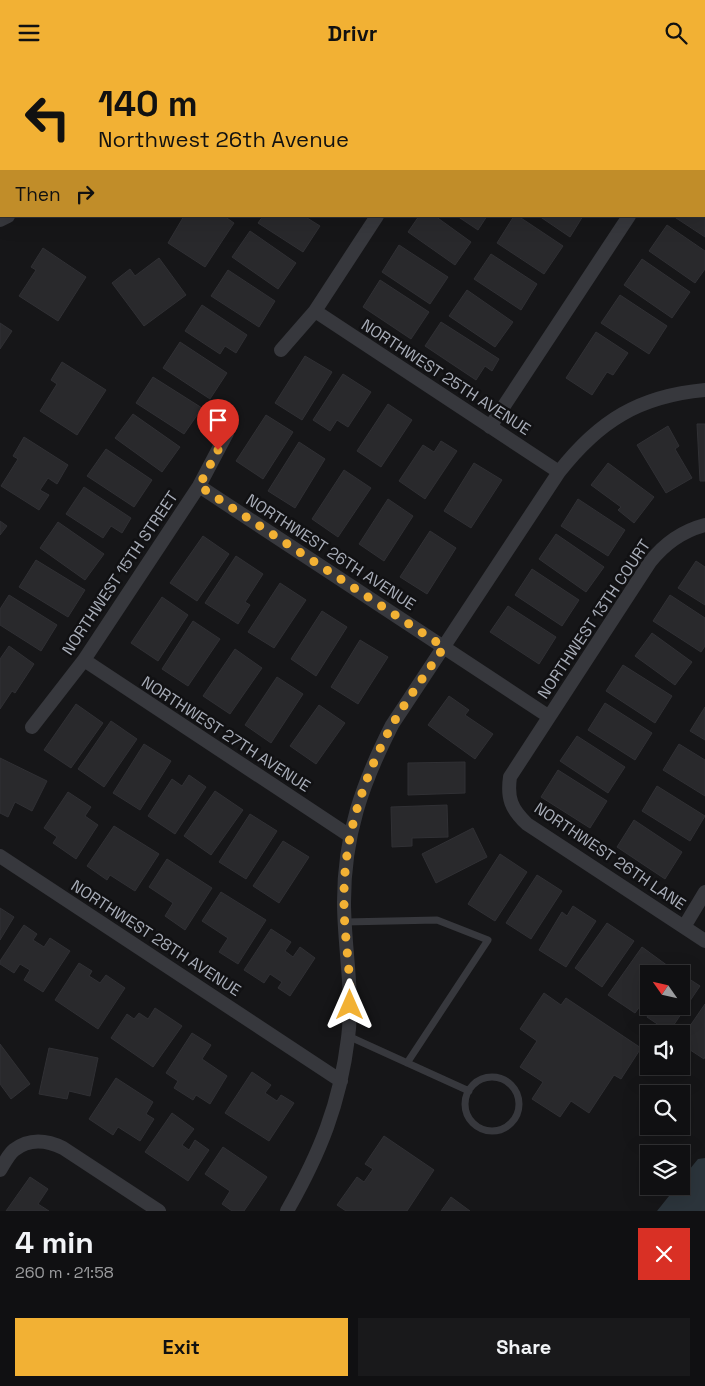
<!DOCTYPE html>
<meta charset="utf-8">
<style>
body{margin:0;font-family:"Space Grotesk",sans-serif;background:#19191b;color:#f1f3f6;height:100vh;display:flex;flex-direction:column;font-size:19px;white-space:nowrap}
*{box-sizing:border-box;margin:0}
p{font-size:16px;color:#9c9d9f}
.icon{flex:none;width:28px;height:28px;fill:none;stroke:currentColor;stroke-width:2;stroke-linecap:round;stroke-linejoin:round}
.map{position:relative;height:1146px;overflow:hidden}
.side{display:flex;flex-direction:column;background:#101012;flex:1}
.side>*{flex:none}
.banner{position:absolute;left:0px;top:0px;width:705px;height:152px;box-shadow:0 5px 20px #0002,0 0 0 1px #303032;background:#f2b134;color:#111;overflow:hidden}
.needle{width:32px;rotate:304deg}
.fabs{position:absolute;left:640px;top:900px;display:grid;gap:10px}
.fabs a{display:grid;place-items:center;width:50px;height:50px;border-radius:0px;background:#101012;box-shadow:0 5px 20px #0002,0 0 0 1px #303032;font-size:25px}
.pin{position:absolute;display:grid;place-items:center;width:42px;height:42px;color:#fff;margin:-51px -21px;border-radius:50% 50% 50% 0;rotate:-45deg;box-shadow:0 0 5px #0007}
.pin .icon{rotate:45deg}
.me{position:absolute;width:55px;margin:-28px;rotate:0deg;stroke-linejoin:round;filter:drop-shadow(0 0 4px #0008)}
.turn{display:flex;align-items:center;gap:18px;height:105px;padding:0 15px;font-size:22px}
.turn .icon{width:65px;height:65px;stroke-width:2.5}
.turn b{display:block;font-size:35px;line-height:42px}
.then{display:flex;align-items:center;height:48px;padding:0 15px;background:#0003;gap:10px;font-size:19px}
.round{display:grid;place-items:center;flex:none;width:52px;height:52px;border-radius:0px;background:#19191b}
.summary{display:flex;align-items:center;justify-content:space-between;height:85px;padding:0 15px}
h1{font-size:30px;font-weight:700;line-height:38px}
.action{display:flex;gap:10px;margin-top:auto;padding:10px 15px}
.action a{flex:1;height:58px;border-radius:0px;background:#f2b134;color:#111;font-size:20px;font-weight:700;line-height:58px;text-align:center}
.action a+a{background:#19191b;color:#f1f3f6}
header{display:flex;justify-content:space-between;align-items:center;height:65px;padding:0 15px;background:#f2b134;color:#111;font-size:22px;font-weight:700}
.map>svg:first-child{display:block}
.water{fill:#2c353c}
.building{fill:#29292c;stroke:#303034}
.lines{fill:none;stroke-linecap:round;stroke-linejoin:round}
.lane{stroke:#37383d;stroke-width:7}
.street{stroke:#37383d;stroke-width:14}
.route{stroke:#f2b134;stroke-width:9;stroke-dasharray:0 16.2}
.labels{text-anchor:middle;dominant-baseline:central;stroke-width:5;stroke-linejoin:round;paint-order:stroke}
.street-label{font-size:16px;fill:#a8adb8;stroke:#111113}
</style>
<header><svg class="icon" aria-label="menu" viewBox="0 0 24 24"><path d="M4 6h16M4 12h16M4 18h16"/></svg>Drivr<svg class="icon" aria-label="search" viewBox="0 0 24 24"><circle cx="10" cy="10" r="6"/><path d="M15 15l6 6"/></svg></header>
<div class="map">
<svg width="705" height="1146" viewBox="0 0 705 1146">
<rect width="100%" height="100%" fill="#161618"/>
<path class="water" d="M705 1093V1146H657L677 1121H681V1115L698 1094Z"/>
<path class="building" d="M138 0H181L180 1Z
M363 0H394L396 1H362Z
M550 0H589L588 1Z
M629 0H681L680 1Z
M1 22V86L0 87V23Z
M704 135 705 136V172L673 151H704Z
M184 151H224L234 158 205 202 168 178Z
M263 151H304L320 161 303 187 258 158Z
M419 151H435L471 177 455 200 408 167Z
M457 151H487L478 165Z
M514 151H518L563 181 544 209 497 178Z
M539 151H583L570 172Z
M667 160 705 186V204L695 218 649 186Z
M250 166 296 198 278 224 232 192Z
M399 180 448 212 430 239 382 207Z
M43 183 86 212 58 256 19 231 36 205 31 202Z
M491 189 537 219 521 245 474 214Z
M159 193 186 230 144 261 112 218 130 204 135 211Z
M642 194 690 227 672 253 624 220Z
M228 205 275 236 259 262 211 231Z
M380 215 429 247 411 274 363 242Z
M467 225 513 257 495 282 449 251Z
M620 230 667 261 649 289 601 258Z
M202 240 247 270 236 288 225 281 220 289 185 266Z
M441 257 499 294 492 306 485 301 476 315 425 281Z
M0 258 12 266 0 284Z
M596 267 628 288 613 310 607 307 592 330 566 313Z
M180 277 227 308 210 334 163 303Z
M305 291 332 307 302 355 275 338Z
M62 297 106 325 77 370 40 346 57 319 51 315Z
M343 309 371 327 348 362 337 355 330 366 313 355Z
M153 312 202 343 184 369 136 338Z
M388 339 412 355 381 402 357 386Z
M133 349 180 382 162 407 115 373Z
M266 350 293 367 263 414 236 396Z
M697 359H705V416H700Z
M668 361 679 381 675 384 692 413 666 428 637 380Z
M24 372 68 400 57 419 48 413 40 425 49 430 39 445 1 421 18 394 13 391Z
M441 376 457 386 425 434 399 416 423 380 434 387Z
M299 377 325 394 295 443 268 426Z
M106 384 152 415 134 442 87 411Z
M474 398 502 415 471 463 444 446Z
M608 398 654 432 634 458 618 445 621 442 591 420Z
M344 405 371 423 338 472 312 454Z
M84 422 131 453 122 468 111 461 103 473 66 449Z
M388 434 413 451 384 496 359 479Z
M578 434 625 465 608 491 561 461Z
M0 456 7 461 0 470Z
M58 457 104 489 85 515 40 483Z
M430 466 456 483 427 529 400 512Z
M556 469 604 502 586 527 539 494Z
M203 471 229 489 197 536 170 518Z
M236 491 263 509 245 537 250 540 238 559 205 538Z
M36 495 85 525 68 552 19 522Z
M696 496 705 502V540L678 523Z
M532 504 579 535 562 561 515 530Z
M280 518 306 535 274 583 248 567Z
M9 530 57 560 41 586 0 560V544Z
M670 530 705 553V581L701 587 653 556Z
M162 532 188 550 158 596 131 578Z
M508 541 556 572 539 599 490 567Z
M322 546 347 562 316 611 291 594Z
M193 556 220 574 188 621 162 604Z
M652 568 692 597 675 620 635 591Z
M360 575 388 592 358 639 331 622Z
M9 581 34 599 15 628 12 626 0 644V594Z
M235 584 262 603 230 649 203 631Z
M623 600 672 631 655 658 606 626Z
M277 612 303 629 271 678 245 660Z
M449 631 469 645 465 650 493 669 475 694 428 660Z
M605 638 652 668 635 695 588 665Z
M76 639 103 658 71 703 44 685Z
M319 640 345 658 316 699 290 681Z
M705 642V675L690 666Z
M111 656 137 674 104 722 78 704Z
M577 671 625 702 608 728 560 696Z
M144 679 171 696 140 745 113 728Z
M679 679 705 695V731L663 705Z
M0 693 47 716 32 746 15 737 8 752 0 748Z
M465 697V728L408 730V698Z
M558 705 607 736 590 763 541 732Z
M189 710 206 722 175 769 148 751 172 714 182 721Z
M657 721 705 751 690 776 642 746Z
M215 726 243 745 211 790 184 771Z
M68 727 91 742 85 751 98 760 76 794 53 778 57 772 44 763Z
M447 740 448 772 412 773V781L392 782 391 742Z
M250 749 277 766 246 814 219 797Z
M634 755 682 787 665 814 617 782Z
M114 761 159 789 135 826 110 810 107 815 87 801Z
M473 763 487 792 436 818 422 789Z
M283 776 309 792 279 838 253 821Z
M500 789 527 807 495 856 468 839Z
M167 794 212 823 185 865 165 851 173 838 149 822Z
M537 810 562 826 531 874 506 858Z
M221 827 266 855 238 899 219 887 228 873 202 856Z
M573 841 596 856 566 902 539 885 562 847 567 851Z
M0 843 14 852 0 875Z
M607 858 634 876 602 922 575 903Z
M24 860 37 869 33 875 44 882 50 873 70 886 43 927 24 915 30 905 20 899 14 908 0 899V896Z
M271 864 291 877 285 886 293 892 300 882 315 893 290 931 278 923 282 917 270 909 264 918 244 905Z
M642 882 668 901 663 909H649V929L635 948 608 930Z
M79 898 92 906 89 911 100 918 106 910 125 923 98 964 55 935Z
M677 906 700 921 669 967 647 952 654 941H681V909H675Z
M544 928 561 940 566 933 641 983 621 1014 614 1010 589 1048 571 1036 560 1052 532 1034 543 1017 520 1002 537 976 520 964Z
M705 939V991L704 994 681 979V974Z
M155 943 182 961 153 1002 111 973 127 949 134 954 139 948 148 954Z
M192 968 211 980 202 994 227 1011 210 1039 196 1030 193 1035 174 1023 178 1016 166 1008Z
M0 979 30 1019 11 1034 0 1019Z
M49 983 98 993 90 1031 69 1026 67 1034 39 1029Z
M252 1007 271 1020 265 1028 277 1036 281 1030 294 1038 269 1076 225 1048Z
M116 1013 153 1037 146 1049 154 1054 140 1076 118 1062 113 1070 89 1054Z
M172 1048 194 1064 182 1080 189 1085 195 1075 209 1085 188 1116 145 1087Z
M384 1071 434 1105 407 1146H346L337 1140 357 1112 364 1117 373 1104 365 1099Z
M223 1082 267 1112 244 1146H232L222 1139 230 1126 205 1109Z
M30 1112 48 1124 38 1139 49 1146H6Z
M451 1132 470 1146H441Z"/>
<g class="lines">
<path class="lane" d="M345 857 437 855 488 875 407 998
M348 971 469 1026
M465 1039a27 27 0 1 1 54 0a27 27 0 1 1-54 0Z"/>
<path class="street" d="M225 1 226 0
M476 1 477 0
M704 38 705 36
M0 155 8 151
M315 246 559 407
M281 285 315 246 377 151
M490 362 629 151
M199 421 548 651
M705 460C682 466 665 478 650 497L510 712C507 733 511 744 527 759L705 876
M84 595 350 771
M32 662 84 595 199 421 227 368
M0 791 341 1016
M684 862 705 827
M0 1105C4 1099 8 1090 14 1085 29 1073 47 1075 63 1083L159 1146
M287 1146C320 1088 340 1039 348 973 354 927 344 882 344 837 344 770 362 719 392 660L559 407C599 356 639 331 705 325"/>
</g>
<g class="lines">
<path class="route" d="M218 385 199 421 444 582C426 609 407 634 391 662 362 716 343 775 344 837 344 872 351 906 350 940"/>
</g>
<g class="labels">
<g class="street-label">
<text transform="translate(446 312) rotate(33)">NORTHWEST 25TH AVENUE</text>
<text transform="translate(331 487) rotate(33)">NORTHWEST 26TH AVENUE</text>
<text transform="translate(120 508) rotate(-56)">NORTHWEST 15TH STREET</text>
<text transform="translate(594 554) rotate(-56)">NORTHWEST 13TH COURT</text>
<text transform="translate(226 669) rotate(33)">NORTHWEST 27TH AVENUE</text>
<text transform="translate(610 791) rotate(34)">NORTHWEST 26TH LANE</text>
<text transform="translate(156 873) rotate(33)">NORTHWEST 28TH AVENUE</text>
</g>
</g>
</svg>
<div class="fabs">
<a><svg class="needle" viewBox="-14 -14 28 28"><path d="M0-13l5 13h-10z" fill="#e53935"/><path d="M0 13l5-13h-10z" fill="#9c9d9f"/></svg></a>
<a><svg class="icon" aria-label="sound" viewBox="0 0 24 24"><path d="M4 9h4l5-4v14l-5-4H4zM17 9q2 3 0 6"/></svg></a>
<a><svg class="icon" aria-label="search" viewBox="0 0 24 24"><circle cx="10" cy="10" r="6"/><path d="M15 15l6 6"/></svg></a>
<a><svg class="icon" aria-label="layers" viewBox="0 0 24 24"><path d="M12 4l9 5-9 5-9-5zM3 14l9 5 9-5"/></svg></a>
</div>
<div class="pin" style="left:218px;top:385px;background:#d93025"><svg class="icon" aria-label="arrive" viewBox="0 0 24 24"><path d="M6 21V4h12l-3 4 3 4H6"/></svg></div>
<svg class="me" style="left:350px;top:940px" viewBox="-20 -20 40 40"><path d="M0-17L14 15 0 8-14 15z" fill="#f2b134" stroke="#fff" stroke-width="4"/></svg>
<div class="banner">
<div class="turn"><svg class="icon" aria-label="left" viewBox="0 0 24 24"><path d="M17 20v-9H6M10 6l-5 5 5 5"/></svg><div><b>140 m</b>Northwest 26th Avenue</div></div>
<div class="then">Then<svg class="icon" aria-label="right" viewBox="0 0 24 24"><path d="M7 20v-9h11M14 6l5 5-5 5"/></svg></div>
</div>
</div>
<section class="side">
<div class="summary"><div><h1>4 min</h1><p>260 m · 21:58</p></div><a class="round" style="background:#d93025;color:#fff"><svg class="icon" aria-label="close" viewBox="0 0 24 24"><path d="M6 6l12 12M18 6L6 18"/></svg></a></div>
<div class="action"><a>Exit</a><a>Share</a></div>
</section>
